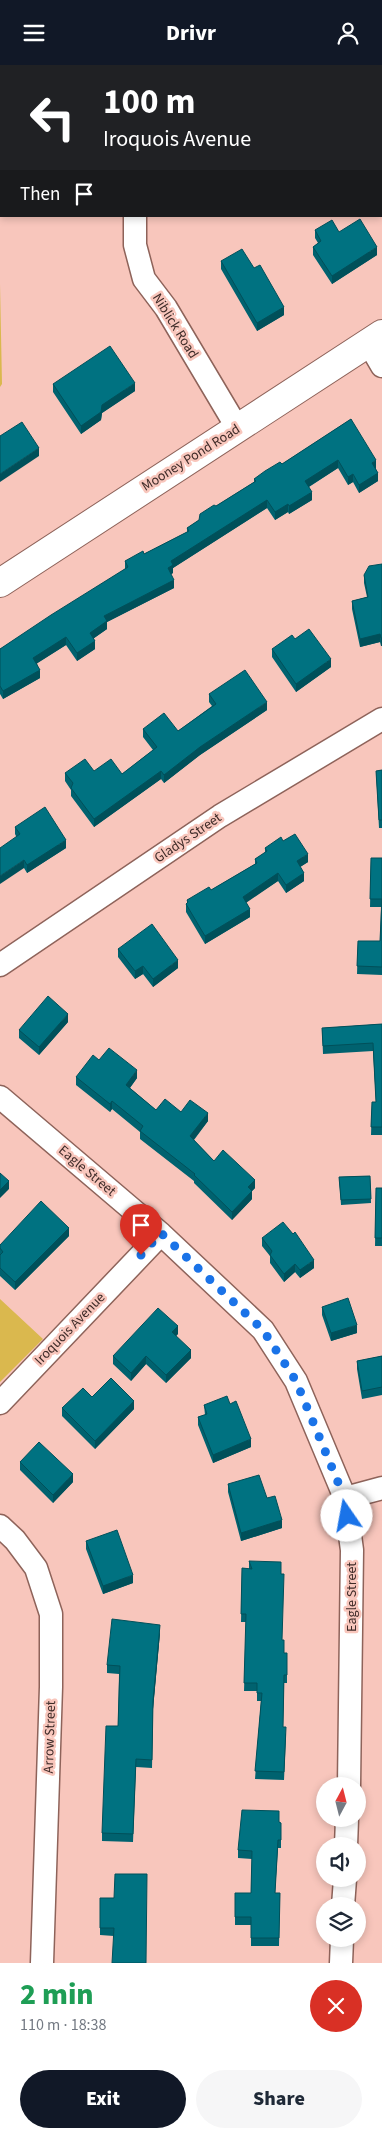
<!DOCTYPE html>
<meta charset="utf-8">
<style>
body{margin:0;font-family:"Source Sans 3",sans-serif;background:#f6f6f7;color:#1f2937;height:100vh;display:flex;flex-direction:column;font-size:19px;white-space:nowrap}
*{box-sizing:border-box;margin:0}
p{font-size:16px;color:#747a83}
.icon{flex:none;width:28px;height:28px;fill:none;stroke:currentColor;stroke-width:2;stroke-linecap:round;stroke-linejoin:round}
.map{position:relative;height:1898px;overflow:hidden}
.details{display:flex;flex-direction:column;background:#fff;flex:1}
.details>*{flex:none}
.top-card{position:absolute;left:0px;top:0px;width:382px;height:152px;box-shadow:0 2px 8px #0003;background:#202124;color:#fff;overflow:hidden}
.needle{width:32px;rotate:7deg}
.tools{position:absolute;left:316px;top:1712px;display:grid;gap:10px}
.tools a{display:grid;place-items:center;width:50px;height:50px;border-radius:50%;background:#fff;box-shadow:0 2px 8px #0003;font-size:25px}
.pin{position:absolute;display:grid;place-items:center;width:42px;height:42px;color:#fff;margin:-51px -21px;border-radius:50% 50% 50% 0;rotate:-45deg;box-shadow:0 0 5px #0007}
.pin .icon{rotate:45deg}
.me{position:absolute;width:55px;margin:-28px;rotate:348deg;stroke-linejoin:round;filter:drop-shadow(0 0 4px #0008)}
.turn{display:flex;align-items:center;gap:18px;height:105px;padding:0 20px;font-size:22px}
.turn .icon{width:65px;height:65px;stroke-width:2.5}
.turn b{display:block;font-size:35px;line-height:42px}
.then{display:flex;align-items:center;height:48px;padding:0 20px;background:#0003;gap:10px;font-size:19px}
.round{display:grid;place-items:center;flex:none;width:52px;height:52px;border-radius:26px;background:#f6f6f7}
.head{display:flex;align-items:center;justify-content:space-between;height:85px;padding:0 20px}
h1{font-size:30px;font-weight:800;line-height:38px;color:#1e9e55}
.button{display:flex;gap:10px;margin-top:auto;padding:10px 20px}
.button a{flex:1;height:58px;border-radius:30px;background:#111827;color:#fff;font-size:20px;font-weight:800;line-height:58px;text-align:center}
.button a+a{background:#f6f6f7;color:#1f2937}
header{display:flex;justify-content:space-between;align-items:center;height:65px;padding:0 20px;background:#111827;color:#fff;font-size:22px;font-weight:800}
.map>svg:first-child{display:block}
.green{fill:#dab84e}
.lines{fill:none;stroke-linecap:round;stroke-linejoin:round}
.street-casing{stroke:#8e635a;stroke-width:25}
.secondary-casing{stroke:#8e635a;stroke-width:30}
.street{stroke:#fff;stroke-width:22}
.secondary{stroke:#fff;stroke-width:28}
.wall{fill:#00626f}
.shaded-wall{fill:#00505a}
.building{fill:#007281;stroke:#00505a}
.route{stroke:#1a73e8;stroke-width:9;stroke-dasharray:0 16.2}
.labels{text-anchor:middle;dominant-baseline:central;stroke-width:5;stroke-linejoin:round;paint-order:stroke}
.street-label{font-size:14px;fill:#3e2b28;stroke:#f8c6bc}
</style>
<header><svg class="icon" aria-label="menu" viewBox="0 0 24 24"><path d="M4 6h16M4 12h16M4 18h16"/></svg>Drivr<svg class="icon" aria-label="person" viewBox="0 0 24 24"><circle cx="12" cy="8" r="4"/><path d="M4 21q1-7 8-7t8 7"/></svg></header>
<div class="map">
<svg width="382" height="1898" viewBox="0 0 382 1898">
<rect width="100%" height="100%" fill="#f8c6bc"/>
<path class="green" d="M0 219 2 319 0 322Z
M0 1234 43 1274 0 1317Z"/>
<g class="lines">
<defs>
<path id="street" d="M138 1V0
M135 151V180L144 214 166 243 238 364
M368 277 382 301
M0 900 220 751 382 654
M0 1032 161 1169 263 1265 296 1316 345 1433 352 1485 349 1721
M0 1338 161 1169
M345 1433 382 1423
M0 1461 15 1475 36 1503 51 1549V1622L42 1898
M346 1781 347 1754
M343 1841 345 1814
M341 1898 342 1874"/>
<path id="secondary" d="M0 518 382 269"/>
</defs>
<use href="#street" class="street-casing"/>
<use href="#secondary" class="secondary-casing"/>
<use href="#street" class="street"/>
<use href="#secondary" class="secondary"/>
</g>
<path class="wall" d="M315 165 377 190 332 219 313 190V182L318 178 315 173Z
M221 196 254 203 284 250 257 266 221 204Z
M53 319 135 326 102 348 101 355 81 369 53 327Z
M351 354 376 403V404L378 416 359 428 353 417 348 420 338 403 309 422 312 435 289 449 288 447 275 455 267 443 173 503V508L171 509 174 523 107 557V564L94 573 95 584 77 596 66 580 37 598 40 613 3 634 0 629V584L125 504V496L144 489 187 467V463L199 455 216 441 254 417V414L282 399Z
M382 499 381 581 380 577 360 582 352 544V536L367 532 364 518V510Z
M295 574 331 602 296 627 272 592V584Z
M209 629 267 645 200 690 164 718 161 714 94 762 71 731V725L65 716V708L94 706 122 709 153 685 143 672V664L178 666 212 641 209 637Z
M382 705V763H379L376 706Z
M15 762 66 783 27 808 24 803 16 771 15 769Z
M283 776 308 797 300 802 304 816 286 828 278 816 246 837 250 852 205 879 186 847V839L187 838V835L211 825 255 799V794L265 788V783Z
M371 793H382V910L357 909 358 876H380L381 842H370Z
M118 884 178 903 153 922 143 909 135 914 118 892Z
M68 957 39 990 19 973V965Z
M382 959V1070H371L372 1037H376L373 986 323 989 322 963Z
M99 995 137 1013 130 1023 156 1045 181 1047 208 1056 194 1075 214 1096 255 1123 252 1126V1134L232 1155 194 1118V1116L140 1074V1067L112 1044 110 1047 76 1020V1012Z
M370 1111 371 1138 341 1140 339 1112Z
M376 1123H382V1181H375Z
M69 1171 15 1225 0 1211V1180Z
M262 1173 314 1203 300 1213 295 1207 284 1217 270 1198V1191L262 1181Z
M322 1242 357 1268 331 1276 322 1250Z
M178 1269 176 1271 191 1293 166 1318 146 1299 131 1316 113 1299V1291Z
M382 1291V1330L362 1334 357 1304V1296Z
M92 1332 134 1344 95 1384 62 1351V1343Z
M230 1339 251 1382 213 1398 198 1360V1352L205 1350 204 1340Z
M20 1397 73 1417 53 1438 20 1405Z
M228 1419 267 1433 282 1463 241 1476 228 1427Z
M86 1476 133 1518 103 1529 86 1484Z
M249 1496 281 1509 282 1575 284 1588H287V1618H284L283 1662 286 1670 284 1715 255 1714 261 1636H257V1626H244L246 1557H241L242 1503 249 1504Z
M160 1568 153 1644 152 1703 136 1702 133 1777 102 1776V1768L118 1661 119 1609 107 1608V1600Z
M279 1757 281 1758V1783H278L275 1828H280L279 1881H251V1860H235V1828H251L252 1794 238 1793V1785Z
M100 1833H114V1871L100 1870Z"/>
<path class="shaded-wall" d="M377 182V190L332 219V211Z
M284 242V250L257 266V258Z
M135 318V326L102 348 101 355 81 369V361L102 340Z
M39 383V391L0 417V409Z
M338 395V403L305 424V416Z
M376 395V403L372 406V398Z
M378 408V416L359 428V420Z
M353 409V417L348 420V412Z
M312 427V435L289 449V441Z
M267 435V443L173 503V508L168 511V503L171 496Z
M288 439V447L275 455V447Z
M174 515V523L107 557V564L90 576V568L104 551Z
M380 569V577L360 582V574Z
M66 572V580L33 601V593Z
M381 573H382V581H381Z
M95 576V584L77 596V588Z
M331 594V602L296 627V619Z
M40 605V613L3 634V626Z
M267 637V645L200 690 164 718V710L200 682Z
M161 706V714L94 762V754Z
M66 775V783L27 808V800Z
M308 789V797L297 804V796Z
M24 795V803L0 819V811Z
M278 808V816L243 840V832Z
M304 808V816L286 828V820Z
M250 844V852L205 879V871Z
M178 895V903L153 922V914Z
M143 901V909L135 914V906Z
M68 949V957L39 990V982Z
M137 1005V1013L126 1028V1020Z
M112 1036V1044L110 1047V1039Z
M208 1048V1056L190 1079V1071Z
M255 1115V1123L248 1130V1122Z
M9 1116V1124L0 1133V1125Z
M252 1126V1134L232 1155V1147Z
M69 1163V1171L15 1225V1217Z
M314 1195V1203L300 1213V1205Z
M295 1199V1207L284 1217V1209Z
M357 1260V1268L331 1276V1268Z
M178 1261V1269L172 1275V1267Z
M191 1285V1293L166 1318V1310Z
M146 1291V1299L131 1316V1308Z
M134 1336V1344L95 1384V1376Z
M251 1374V1382L213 1398V1390Z
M73 1409V1417L53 1438V1430Z
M282 1455V1463L241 1476V1468Z
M133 1510V1518L103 1529V1521Z
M160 1560V1568L153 1644 152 1703 153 1636Z"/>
<path class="building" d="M17 0H63V1H17Z
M360 154 377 182 332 211 313 182 321 176 315 165 332 155 339 167Z
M242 184 254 203 260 200 284 242 257 258 221 196Z
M110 281 135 318 102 340 101 347 81 361 53 319Z
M351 354 376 395 372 398 378 408 359 420 353 409 348 412 338 395 305 416 312 427 289 441 288 439 275 447 267 435 171 496 173 500 168 503 174 515 104 551 107 556 90 568 95 576 77 588 66 572 33 593 40 605 3 626 0 621V584L51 550 128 502 125 496 143 486 144 489 189 466 187 463 199 455 200 449 214 440 216 441 256 416 254 414 265 406 280 397 282 399Z
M22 357 39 383 0 409V371Z
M382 499V573H381L380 569 360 574 352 536 368 532 364 510 369 501Z
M309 564 331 594 296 619 272 584 292 570 295 574Z
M245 605 267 637 200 682 164 710 161 706 94 754 71 723 73 718 65 708 85 694 94 706 111 694 122 709 157 682 143 664 164 648 178 666 216 639 209 629Z
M382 705V755H379L376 706Z
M45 742 66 775 27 800 24 795 0 811V783L20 769 15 762Z
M295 769 308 789 297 796 304 808 286 820 278 808 243 832 250 844 205 871 186 839 188 837 187 835 209 822 211 825 257 798 255 794 267 786 265 783 281 772 283 776Z
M371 793H382V902L357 901 358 876H380L382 834H370Z
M152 859 178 895 153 914 143 901 135 906 118 884Z
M48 931 68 949 39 982 19 965Z
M382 959V1062H371L372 1037H376L373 978 323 981 322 963Z
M109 983 137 1005 126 1020 156 1045 165 1034 181 1047 190 1035 208 1048 190 1071 214 1096 223 1085 255 1115 248 1122 252 1126 232 1147 194 1110 195 1109 140 1066 143 1061 112 1036 110 1039 76 1012 93 990 99 995Z
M0 1108 9 1116 0 1125Z
M370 1111 371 1134 341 1135 339 1112Z
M376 1123H382V1173H375Z
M41 1136 69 1163 15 1217 0 1203V1190L3 1187 0 1183V1180Z
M283 1157 293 1169 295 1167 314 1195 300 1205 295 1199 284 1209 270 1190 272 1186 262 1173Z
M348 1233 357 1260 331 1268 322 1242Z
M158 1243 178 1261 172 1267 191 1285 166 1310 146 1291 131 1308 113 1291Z
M382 1291V1322L362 1326 357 1296Z
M111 1313 134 1336 95 1376 62 1343 83 1323 92 1332Z
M227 1331 230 1339 236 1336 251 1374 213 1390 198 1352 207 1349 204 1340Z
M39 1377 73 1409 53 1430 20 1397Z
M259 1410 267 1433 275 1431 282 1455 241 1468 228 1419Z
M117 1465 133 1510 103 1521 86 1476Z
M249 1496 281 1497V1509H284L282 1575H284V1588H287V1610H284L283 1662H286L284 1707 255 1706 262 1628H257V1618H244L246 1549H241L242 1503 252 1504Z
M112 1554 160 1560 153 1636 152 1695 136 1694 133 1769 102 1768 106 1661H118L120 1601 107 1600Z
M242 1745 279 1746V1757L281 1758V1775H278L275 1828H280L279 1873H251V1852H235V1828H251L252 1786 238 1785Z
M115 1809H147L146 1898H112L114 1863H100V1833H114Z"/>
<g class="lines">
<path class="route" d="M141 1190 161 1168 263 1265 296 1316 345 1434 347 1451"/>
</g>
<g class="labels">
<g class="street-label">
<text transform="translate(175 261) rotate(58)">Niblick Road</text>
<text transform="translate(191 393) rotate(-32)">Mooney Pond Road</text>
<text transform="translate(188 773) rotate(-34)">Gladys Street</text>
<text transform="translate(87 1106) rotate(40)">Eagle Street</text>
<text transform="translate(70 1264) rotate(-46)">Iroquois Avenue</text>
<text transform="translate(352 1532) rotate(-90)">Eagle Street</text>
<text transform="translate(50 1672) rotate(-88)">Arrow Street</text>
</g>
</g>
</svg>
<div class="tools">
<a><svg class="needle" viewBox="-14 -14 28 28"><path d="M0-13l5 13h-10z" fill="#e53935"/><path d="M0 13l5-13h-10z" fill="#747a83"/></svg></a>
<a><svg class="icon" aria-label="sound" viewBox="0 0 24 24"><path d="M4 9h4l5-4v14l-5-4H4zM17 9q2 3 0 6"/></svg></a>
<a><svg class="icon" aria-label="layers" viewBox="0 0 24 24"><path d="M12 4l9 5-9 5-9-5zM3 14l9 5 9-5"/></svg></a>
</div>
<div class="pin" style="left:141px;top:1190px;background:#d93025"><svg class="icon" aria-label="arrive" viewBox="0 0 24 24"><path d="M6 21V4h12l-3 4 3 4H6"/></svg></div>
<svg class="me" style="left:347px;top:1451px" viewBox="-20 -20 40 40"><circle r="19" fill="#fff"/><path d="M0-13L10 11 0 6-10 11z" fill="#1a73e8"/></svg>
<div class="top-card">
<div class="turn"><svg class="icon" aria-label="left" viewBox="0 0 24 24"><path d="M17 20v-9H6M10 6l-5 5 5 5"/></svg><div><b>100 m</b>Iroquois Avenue</div></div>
<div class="then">Then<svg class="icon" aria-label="arrive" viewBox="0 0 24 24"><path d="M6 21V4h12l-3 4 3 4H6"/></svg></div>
</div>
</div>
<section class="details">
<div class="head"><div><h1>2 min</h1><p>110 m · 18:38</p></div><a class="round" style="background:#d93025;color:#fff"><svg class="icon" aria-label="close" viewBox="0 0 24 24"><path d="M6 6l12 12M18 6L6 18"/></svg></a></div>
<div class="button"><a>Exit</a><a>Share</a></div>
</section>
